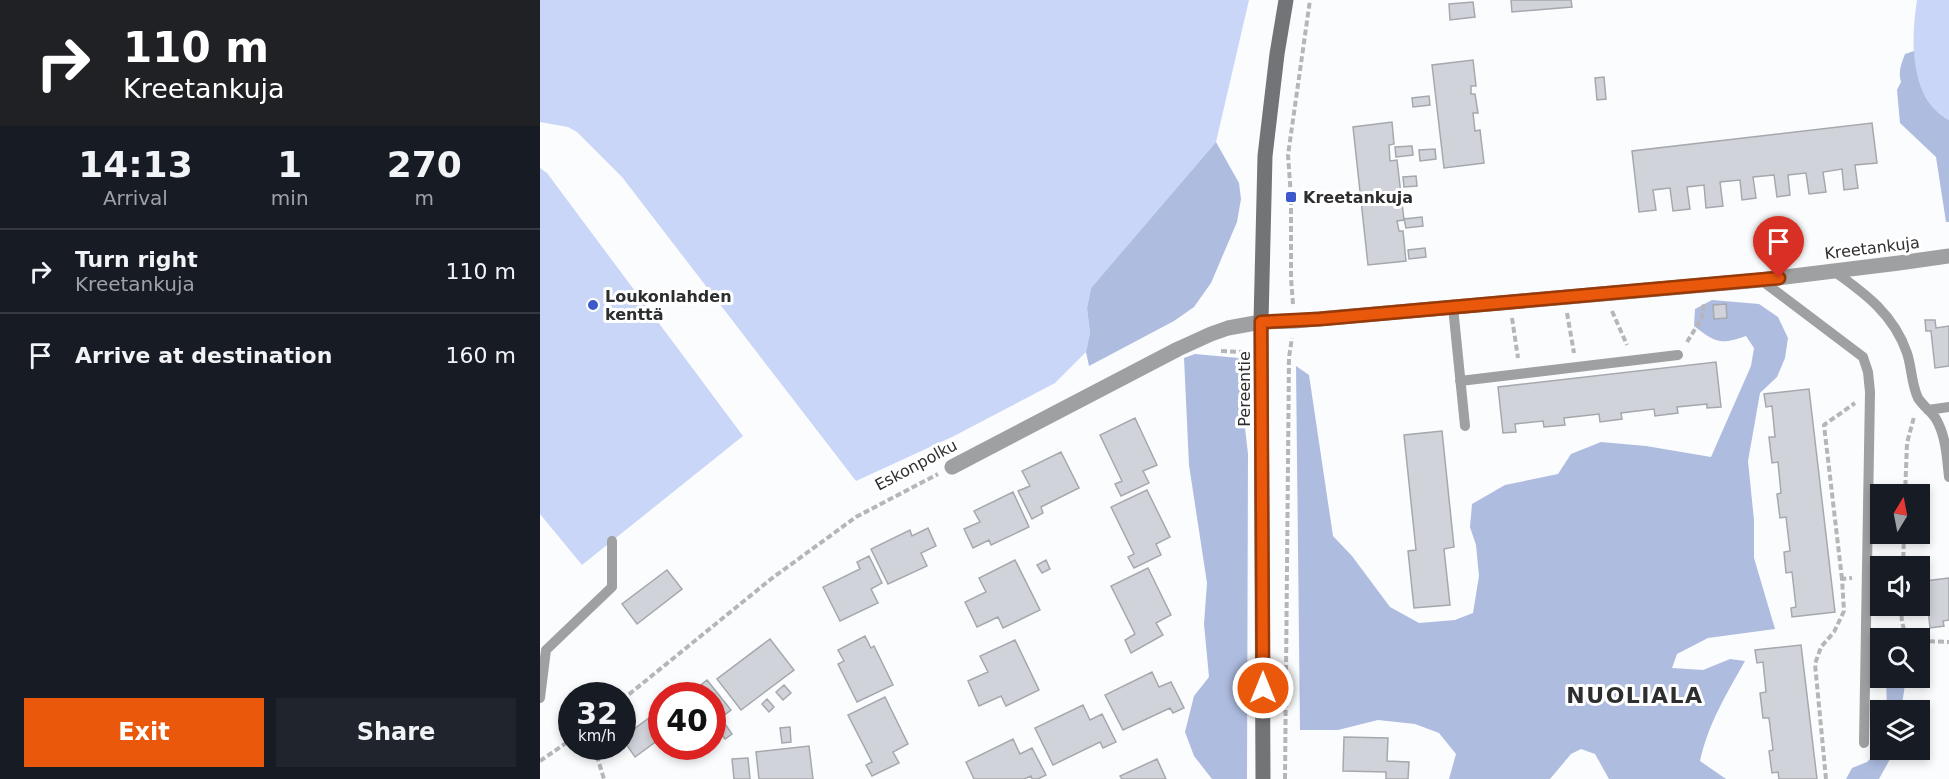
<!DOCTYPE html>
<meta charset="utf-8">
<style>
body{margin:0;font-family:"DejaVu Sans",sans-serif;background:#20242c;color:#f1f3f6;height:100vh;display:flex;flex-direction:column;font-size:22px;white-space:nowrap}
*{box-sizing:border-box;margin:0}
p{font-size:20px;color:#9ea1a6}
.icon{flex:none;width:33px;height:33px;fill:none;stroke:currentColor;stroke-width:2;stroke-linecap:round;stroke-linejoin:round}
.map{position:relative;flex:1;overflow:hidden}
.side{display:flex;flex-direction:column;background:#171b24;width:540px}
.side>*{flex:none}
.hud{background:#202124;color:#fff;overflow:hidden}
.needle{width:39px;rotate:10deg}
.fabs{position:absolute;left:1330px;top:484px;display:grid;gap:12px}
.fabs a{display:grid;place-items:center;width:60px;height:60px;border-radius:0px;background:#171b24;box-shadow:0 3px 9px #0003;font-size:30px}
.speed{position:absolute;left:18px;top:682px;display:flex;gap:12px;font-size:30px;font-weight:700;text-align:center}
.speed>*{display:grid;place-content:center;width:78px;height:78px;border-radius:50%;background:#171b24;box-shadow:0 3px 9px #0003;line-height:1}
.speed small{font-size:15px;font-weight:400}
.speed .limit{border:9px solid #d22;background:#fff;color:#111}
.pin{position:absolute;display:grid;place-items:center;width:51px;height:51px;color:#fff;margin:-62px -26px;border-radius:50% 50% 50% 0;rotate:-45deg;box-shadow:0 0 6px #0007}
.pin .icon{rotate:45deg}
.me{position:absolute;width:66px;margin:-33px;rotate:0deg;stroke-linejoin:round;filter:drop-shadow(0 0 4px #0008)}
.turn{display:flex;align-items:center;gap:21px;height:126px;padding:0 24px;font-size:27px}
.turn .icon{width:78px;height:78px;stroke-width:2.5}
.turn b{display:block;font-size:42px;line-height:51px}
.eta{display:flex;justify-content:space-evenly;align-items:center;height:102px;text-align:center}
.eta b{font-size:36px;font-weight:700;line-height:42px}
.cta{display:flex;gap:12px;margin-top:auto;padding:12px 24px}
.cta a{flex:1;height:69px;border-radius:0px;background:#ea580c;color:#fff;font-size:24px;font-weight:700;line-height:69px;text-align:center}
.cta a+a{background:#20242c;color:#f1f3f6}
ul{padding:0;list-style:none}
li{display:flex;align-items:center;gap:18px;height:84px;padding:0 24px;border-top:2px solid #363941}
li div{flex:1}
li b{display:block;font-size:22px}
li em{font-style:normal}
main{display:flex;flex:1;min-height:0}
.map>svg:first-child{display:block}
.green{fill:#c9d6f7}
.forest{fill:#aebce0}
.building{fill:#d0d3d9;stroke:#a5a8ad;stroke-width:1.5}
.lines{fill:none;stroke-linecap:round;stroke-linejoin:round}
.path{stroke:#b5b6b8;stroke-width:4;stroke-dasharray:6 3;stroke-linecap:butt}
.lane{stroke:#9ea0a2;stroke-width:10}
.street{stroke:#9ea0a2;stroke-width:15}
.secondary{stroke:#727477;stroke-width:15}
.route-casing{stroke:#983908;stroke-width:15}
.route{stroke:#ea580c;stroke-width:10}
.poi-dot{fill:#3c59cb;stroke:#fff;stroke-width:2}
.labels{text-anchor:middle;dominant-baseline:central;stroke-width:6;stroke-linejoin:round;paint-order:stroke}
.poi-label{font-size:16px;font-weight:bold;fill:#2d2e30;stroke:#fff;text-anchor:start}
.street-label{font-size:16px;fill:#2d2e30;stroke:#fff}
.district-label{font-size:22px;font-weight:bold;letter-spacing:1.5px;fill:#2d2e30;stroke:#fff}
</style>
<main>
<section class="side">
<div class="hud">
<div class="turn"><svg class="icon" aria-label="right" viewBox="0 0 24 24"><path d="M7 20v-9h11M14 6l5 5-5 5"/></svg><div><b>110 m</b>Kreetankuja</div></div>
</div>
<div class="eta">
<div><b>14:13</b><p>Arrival</p></div>
<div><b>1</b><p>min</p></div>
<div><b>270</b><p>m</p></div>
</div>
<ul>
<li><svg class="icon" aria-label="right" viewBox="0 0 24 24"><path d="M7 20v-9h11M14 6l5 5-5 5"/></svg><div><b>Turn right</b><p>Kreetankuja</p></div><em>110 m</em></li>
<li><svg class="icon" aria-label="arrive" viewBox="0 0 24 24"><path d="M6 21V4h12l-3 4 3 4H6"/></svg><div><b>Arrive at destination</b></div><em>160 m</em></li>
</ul>
<div class="cta"><a>Exit</a><a>Share</a></div>
</section>
<div class="map">
<svg width="1409" height="779" viewBox="0 0 1409 779">
<rect width="100%" height="100%" fill="#fbfcfe"/>
<path class="green" d="M0 0H709L676 142 551 288 547 308 550 333 546 352 515 383 414 436 316 481 82 177 37 132 28 127 0 122Z
M1377 0H1409V120C1368 98 1371 40 1377 0Z
M0 168 7 173 203 436 42 565 0 514Z"/>
<path class="forest" d="M1374 51C1376 79 1383 106 1409 120V222H1406L1396 157 1360 123 1357 90 1361 82C1358 72 1361 64 1365 54Z
M676 142 699 183 701 199 697 222 671 283 654 307 634 321 549 366 546 352 550 333 547 308 551 288Z
M1172 300 1219 304 1238 317 1248 338 1245 358 1237 377 1220 393 1208 461 1214 520V558L1235 629 1168 638 1137 654 1132 668 1163 670 1190 659 1205 661C1187 693 1168 724 1160 761L1186 779H1069L1055 754 1041 749 1031 754 1010 779H909L916 754 899 733 875 724 838 720 798 730H760L756 366 769 375 793 536 812 556 850 607 879 623 915 620 933 613 939 576 936 545 930 527 932 504 965 485 1018 474 1031 454 1061 442 1106 446 1171 457 1211 366 1214 348 1206 336C1180 345 1176 343 1154 326L1155 309Z
M655 354 699 358 700 385 708 454 707 779H672L654 756 645 732 654 696 669 677 664 624 667 583 649 465 644 358Z
M1346 678H1366L1361 711H1347Z
M1341 748V750H1355L1339 779H1306L1312 768 1327 762Z"/>
<path class="building" d="M971 0H1031L1032 7 972 12Z
M933 2 935 17 910 20 909 4Z
M933 60 936 86H931V94H935L938 113H933L935 131 940 130 944 163 904 168 892 65Z
M1064 77 1066 99 1057 100 1055 78Z
M889 96 890 105 873 107 872 98Z
M852 122 854 144 849 145 850 161 857 160 864 220 857 221 859 231H863L866 261 828 265 813 127Z
M1332 123 1337 163 1315 165 1318 188 1304 190 1302 169 1283 172 1286 192 1269 194 1266 173 1248 175 1250 195 1237 197 1234 175 1213 177 1216 198 1202 200 1200 180 1180 182 1183 206 1166 208 1164 185 1147 187 1150 209 1133 211 1130 188 1113 190 1116 210 1099 212 1092 151Z
M872 146 873 155 856 157 855 147Z
M895 149 896 159 880 161 879 150Z
M876 176 877 186 864 187 863 177Z
M882 217 883 226 866 228 864 219Z
M885 248 886 257 869 259 868 250Z
M1186 304 1187 318 1174 319 1173 305Z
M1385 320H1395L1396 328 1409 326V366L1395 368 1391 331H1386Z
M1176 362 1181 407 1167 408V404L1137 407 1138 413 1115 416 1114 409 1081 413 1082 419 1060 422 1059 414 1024 418 1025 425 1004 427 1003 421 975 424 976 432 963 433 958 387Z
M1269 389 1295 612 1252 617 1251 608 1256 607 1252 572 1246 573 1244 552 1250 551 1246 517 1240 518 1237 494 1241 493 1238 462 1232 463 1229 437H1235L1232 406 1226 407 1224 394Z
M595 418 617 465 603 471 609 483 581 496 575 484 582 481 560 435Z
M902 431 914 547 904 549 910 605 874 608 868 551 876 550 864 435Z
M521 452 539 488 501 507 503 513 492 519 478 491 490 486 482 471Z
M607 490 630 537 616 544 621 555 594 568 588 557 594 554 571 507Z
M473 492 489 527 451 545 449 540 433 548 424 529 440 522 434 511Z
M388 528 396 546 381 553 387 566 348 584 331 549 370 530 372 536Z
M329 556 342 583 331 589 338 603 300 621 283 587 320 569 317 562Z
M475 560 500 610 463 628 458 617 437 627 425 602 446 592 439 578Z
M506 560 510 569 502 573 497 565Z
M608 568 631 615 616 623 623 635 591 653 585 640 595 634 571 586Z
M127 570 142 589 97 624 82 604Z
M1409 578V620L1403 621 1404 626 1390 628 1385 581Z
M325 636 331 648 334 646 353 685 317 702 298 664 304 661 298 650Z
M230 639 254 670 201 710 177 679Z
M475 640 499 690 466 706 461 696 439 706 428 681 448 672 440 656Z
M1261 645 1277 779H1239L1238 772 1232 773 1229 751 1233 750 1229 718H1223L1220 693 1226 692 1223 662 1217 663 1215 650Z
M612 672 619 687 631 682 644 708 633 713 630 708 583 730 565 695Z
M167 680 191 710 172 724V696H147Z
M244 685 251 693 243 700 236 692Z
M345 697 368 744 353 752 359 763 332 776 326 765 332 762 308 715Z
M227 699 234 707 229 712 222 704Z
M543 705 550 720 562 714 576 742 563 748 560 742 513 765 495 728Z
M117 712 122 719V737L95 757 82 738Z
M185 724 192 734 185 739 178 729Z
M250 727 251 742 242 743 240 728Z
M804 737 848 738 847 761 869 762 868 779H846V772L803 771Z
M473 739 480 754 492 748 506 775 498 779H492L491 776 484 779H434L426 762Z
M269 746 273 779H219L216 752Z
M208 758 210 779H194L192 759Z
M617 759 626 779H582L580 776Z"/>
<g class="lines">
<path class="path" d="M753 304 751 278V197L748 155 770 0
M1072 311 1087 345
M1027 313 1034 353
M972 318 978 358
M1147 342 1162 318 1164 303
M681 351 704 352
M1365 495 1367 443 1374 417
M1363 567 1364 534
M1302 579 1284 425 1315 403
M1362 606C1361 620 1361 629 1372 639
M1380 641 1409 642
M82 700 231 579 316 517 398 474
M54 747 64 779
M0 761 32 739
M745 779 749 357 752 338
M1286 779 1275 664 1281 647 1294 632 1304 611 1302 579 1312 578"/>
<path class="lane" d="M1295 272C1326 294 1354 315 1367 353 1372 368 1371 383 1378 398 1383 406 1391 411 1396 419 1406 436 1407 458 1409 477
M1221 280 1323 357 1328 372 1330 392 1324 743
M913 307 925 426
M920 381 1138 355
M1388 410 1409 407
M0 698 6 650 72 587V541"/>
<path class="street" d="M412 467 638 349 671 334 688 328 721 322 755 321 1221 280 1359 263 1409 256"/>
<path class="secondary" d="M723 779 721 322 725 156 737 54 746 0"/>
</g>
<g class="lines">
<defs>
<path id="route" d="M723 688 721 322 780 319 1239 278"/>
</defs>
<use href="#route" class="route-casing"/>
<use href="#route" class="route"/>
</g>
<g class="poi-dot">
<rect x="745" y="191" width="12" height="12" rx="3"/>
<circle cx="53" cy="305" r="6"/>
</g>
<g class="labels">
<g class="poi-label">
<text x="763" y="197">Kreetankuja</text>
<text x="65" y="296">Loukonlahden<tspan x="65" dy="18">kenttä</tspan></text>
</g>
<g class="street-label">
<text transform="translate(1332 248) rotate(-7)">Kreetankuja</text>
<text transform="translate(704 389) rotate(-90)">Pereentie</text>
<text transform="translate(376 465) rotate(-28)">Eskonpolku</text>
</g>
<g class="district-label">
<text x="1095" y="695">NUOLIALA</text>
</g>
</g>
</svg>
<div class="fabs">
<a><svg class="needle" viewBox="-14 -14 28 28"><path d="M0-13l5 13h-10z" fill="#e53935"/><path d="M0 13l5-13h-10z" fill="#9ea1a6"/></svg></a>
<a><svg class="icon" aria-label="sound" viewBox="0 0 24 24"><path d="M4 9h4l5-4v14l-5-4H4zM17 9q2 3 0 6"/></svg></a>
<a><svg class="icon" aria-label="search" viewBox="0 0 24 24"><circle cx="10" cy="10" r="6"/><path d="M15 15l6 6"/></svg></a>
<a><svg class="icon" aria-label="layers" viewBox="0 0 24 24"><path d="M12 4l9 5-9 5-9-5zM3 14l9 5 9-5"/></svg></a>
</div>
<div class="speed"><div>32<small>km/h</small></div><div class="limit">40</div></div>
<div class="pin" style="left:1239px;top:278px;background:#d93025"><svg class="icon" aria-label="arrive" viewBox="0 0 24 24"><path d="M6 21V4h12l-3 4 3 4H6"/></svg></div>
<svg class="me" style="left:723px;top:688px" viewBox="-20 -20 40 40"><circle r="17" fill="#ea580c" stroke="#fff" stroke-width="3"/><path d="M0-11L8 9 0 5-8 9z" fill="#fff"/></svg>
</div>
</main>
